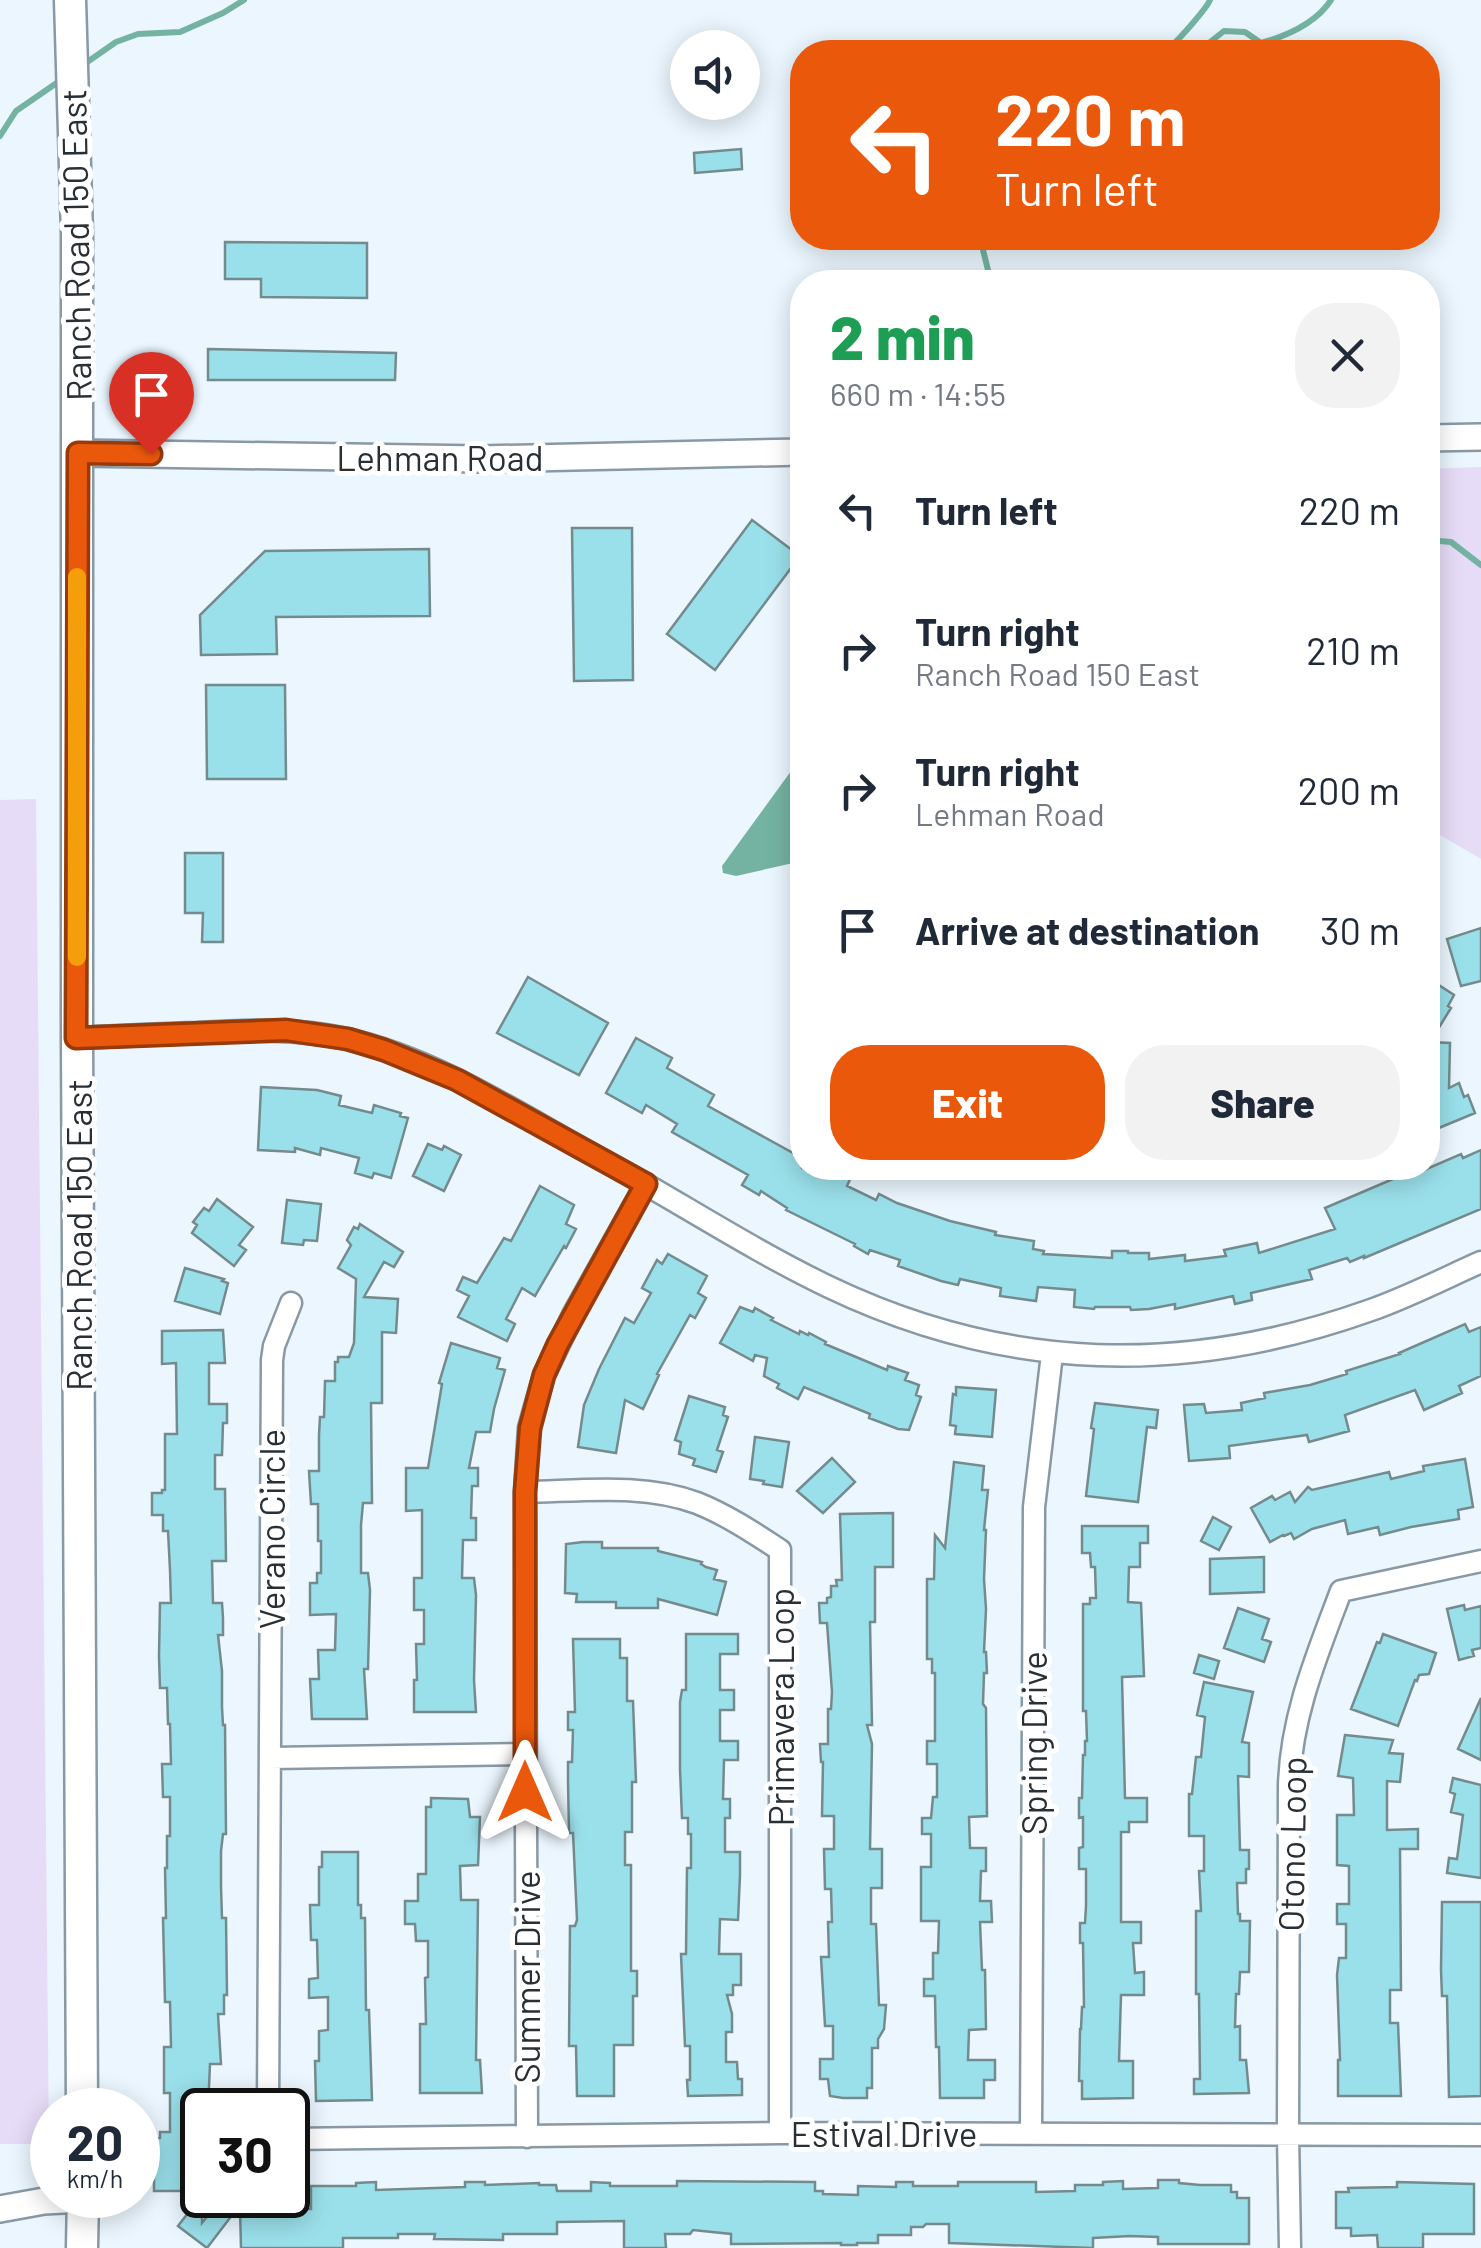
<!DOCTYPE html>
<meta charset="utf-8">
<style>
body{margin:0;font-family:Barlow,sans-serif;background:#f2f2f3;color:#1f2937;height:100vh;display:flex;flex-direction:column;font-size:38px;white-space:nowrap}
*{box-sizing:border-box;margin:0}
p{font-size:32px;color:#747a83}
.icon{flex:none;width:55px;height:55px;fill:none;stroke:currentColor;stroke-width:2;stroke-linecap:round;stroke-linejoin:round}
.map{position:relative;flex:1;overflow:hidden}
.panel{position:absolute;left:790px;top:270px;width:650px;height:910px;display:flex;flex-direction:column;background:#fff;border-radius:40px;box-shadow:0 5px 25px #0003}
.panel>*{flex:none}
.top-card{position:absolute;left:790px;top:40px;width:650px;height:210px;border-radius:40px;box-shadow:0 5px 25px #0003;background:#ea580c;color:#fff;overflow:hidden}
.controls{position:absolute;left:670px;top:30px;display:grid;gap:20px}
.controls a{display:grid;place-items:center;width:90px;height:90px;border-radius:50%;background:#fff;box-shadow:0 5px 25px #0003;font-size:50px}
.speed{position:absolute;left:30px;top:2088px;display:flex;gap:20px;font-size:50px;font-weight:700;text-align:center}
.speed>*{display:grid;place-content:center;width:130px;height:130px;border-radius:50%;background:#fff;box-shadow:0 5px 25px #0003;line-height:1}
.speed small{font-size:25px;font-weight:400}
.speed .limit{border:5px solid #111;border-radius:15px;background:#fff;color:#111}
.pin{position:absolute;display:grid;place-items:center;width:85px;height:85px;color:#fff;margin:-102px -42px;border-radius:50% 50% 50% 0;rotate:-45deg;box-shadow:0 0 10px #0007}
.pin .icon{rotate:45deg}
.me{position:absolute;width:110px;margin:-55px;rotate:0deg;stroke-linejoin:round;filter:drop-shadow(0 0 8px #0008)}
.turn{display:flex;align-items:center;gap:35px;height:210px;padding:0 40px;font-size:45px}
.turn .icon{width:130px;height:130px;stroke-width:2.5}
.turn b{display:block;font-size:70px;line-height:85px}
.round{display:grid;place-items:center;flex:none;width:105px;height:105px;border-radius:40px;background:#f2f2f3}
.headline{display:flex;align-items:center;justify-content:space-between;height:170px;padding:0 40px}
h1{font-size:60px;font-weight:800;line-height:75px;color:#1e9e55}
.action{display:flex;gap:20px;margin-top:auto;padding:20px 40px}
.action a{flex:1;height:115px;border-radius:40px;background:#ea580c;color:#fff;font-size:40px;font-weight:800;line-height:115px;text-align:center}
.action a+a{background:#f2f2f3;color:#1f2937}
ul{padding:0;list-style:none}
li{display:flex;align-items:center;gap:30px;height:140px;padding:0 40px}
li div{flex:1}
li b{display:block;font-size:38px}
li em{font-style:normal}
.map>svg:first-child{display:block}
.green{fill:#e7dcf8}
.water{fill:#74b3a1}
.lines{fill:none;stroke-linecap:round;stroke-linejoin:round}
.stream{stroke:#74b3a1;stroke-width:6}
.building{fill:#9ae0ea;stroke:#748b8e;stroke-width:2.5}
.minor-casing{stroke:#8899a5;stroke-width:25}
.tertiary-casing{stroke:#8899a5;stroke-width:30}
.secondary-casing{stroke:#8899a5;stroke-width:35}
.minor{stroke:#fff;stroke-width:20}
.tertiary{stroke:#fff;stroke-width:25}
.secondary{stroke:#fff;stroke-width:30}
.route-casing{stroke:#983908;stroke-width:25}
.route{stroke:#ea580c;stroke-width:18}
.slow{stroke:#f59e0b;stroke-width:18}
.labels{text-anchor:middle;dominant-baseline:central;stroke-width:10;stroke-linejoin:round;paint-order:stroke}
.street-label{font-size:35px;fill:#293035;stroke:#fff}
</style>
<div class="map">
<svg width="1481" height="2248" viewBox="0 0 1481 2248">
<rect width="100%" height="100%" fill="#ebf6fe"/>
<path class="green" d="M1481 467V859L1428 828V469Z
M36 799 49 2144H0V800Z"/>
<path class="water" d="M802 756V861L736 876 723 873 722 866Z"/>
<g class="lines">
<path class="stream" d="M1166 50 1209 43 1224 31 1245 32 1261 43C1286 36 1316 23 1331 0
M1149 52C1155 52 1161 52 1166 50 1175 45 1206 9 1210 0
M83 65 116 42 138 34 180 32 223 13 244 0
M0 136 16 111 61 80
M980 238 991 282
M1428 540 1451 542 1481 565"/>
</g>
<path class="building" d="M741 149 742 169 695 173 694 153Z
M225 242 367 243V298L261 297V279H225Z
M208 349 396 353 395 380H208Z
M752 520 800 556 715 670 667 634Z
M572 528H632L633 680 574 681Z
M429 549 430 616 276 617 277 654 201 655 200 615 265 551Z
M206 685H285L286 779H207Z
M185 853H223V942H202L203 913H185Z
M1481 928V981L1461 986 1447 939Z
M528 977 608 1023 579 1075 497 1033Z
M1428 978 1454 995 1448 1006 1451 1008 1430 1042 1450 1043 1449 1088 1459 1083 1464 1097 1468 1095 1475 1113 1434 1130 1428 1115Z
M636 1038 672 1058 667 1068 714 1095 708 1106 802 1158V1168H855L847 1186 876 1200 879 1194 897 1203 950 1221 996 1232 995 1235 1034 1241 1033 1249 1044 1251 1043 1254 1112 1258V1251H1128V1253H1149V1259L1185 1255V1261L1226 1256 1224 1250 1257 1243 1259 1253 1335 1229 1325 1208 1414 1170 1415 1174 1461 1154 1463 1158 1481 1150V1209L1364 1258V1256L1350 1262 1347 1258 1309 1270 1312 1279 1251 1293 1252 1300 1235 1304 1233 1296 1175 1309V1304L1149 1309 1131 1310 1130 1307H1095L1094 1309 1074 1307 1075 1290 1038 1287 1036 1301 1000 1296 1001 1288 960 1279 958 1285 941 1281 898 1266 900 1260 870 1250 868 1254 854 1246 855 1244 786 1210 787 1208 761 1191 759 1195 742 1185 748 1175 672 1132 677 1124 646 1105 642 1113 606 1093Z
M261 1087 317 1090 341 1096 339 1105 372 1113 374 1105 401 1113 400 1116 408 1118 391 1178 374 1173 372 1178 355 1173 359 1158 321 1148 320 1155 295 1148V1152L258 1150Z
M428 1144 442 1150 444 1146 461 1155 444 1191 413 1176Z
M540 1186 574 1205 566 1224 576 1229 566 1248 564 1246 535 1296 522 1288 506 1319 515 1324 507 1341 458 1317 469 1296 457 1290 463 1277 477 1283 504 1238 511 1241Z
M217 1199 253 1227 239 1245 246 1250 234 1266 192 1233 197 1225 193 1222 204 1208 209 1211Z
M287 1200 321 1204 317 1241 304 1240 303 1245 282 1243Z
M360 1224 403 1252 394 1267 384 1262 364 1297 398 1299 396 1333 382 1332V1403H371L372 1503H363L361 1525V1573H368L370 1590 368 1669H364L367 1719H312L310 1679H319L318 1650H335L336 1614 310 1615V1583H317V1573H321V1541H318V1504H311L309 1471H319V1435L320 1417H324L325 1381H335V1362H338V1357H349L354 1343 356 1279 338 1268 351 1245 347 1240 354 1227 358 1229Z
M668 1254 707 1276 698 1293 706 1298 695 1318 690 1315 657 1374 659 1375 643 1409 625 1400 616 1453 578 1447 584 1405 599 1369 625 1318 634 1323 651 1293 642 1288 657 1260 662 1264Z
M185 1268 224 1279 222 1281 228 1283 220 1314 175 1301Z
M740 1307 753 1312 755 1308 773 1318 771 1320 799 1334 800 1331 808 1335 809 1333 826 1342 825 1344 887 1370 888 1366 908 1373 905 1380 919 1385 916 1395 921 1397 909 1430 898 1429 869 1418 870 1414 804 1387 798 1399 777 1388 779 1384 764 1376 767 1358 755 1355 753 1361 720 1343Z
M1465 1324 1469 1332 1481 1327V1376L1459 1386 1462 1393 1424 1410 1415 1390 1345 1415 1349 1431 1309 1442 1307 1435 1229 1446 1230 1458 1189 1461 1184 1405 1204 1404 1206 1413 1242 1410 1241 1403 1265 1398 1264 1393 1310 1385 1347 1374 1346 1371 1400 1354 1399 1353Z
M223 1330 225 1363H209V1404H227V1423H223L222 1455H215V1489H225L226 1561H212L213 1603H222L223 1618V1635H218L222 1671V1707L223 1725H225L226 1834H223L221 1851V1886L222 1918H226L227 1995H224V2014H218L221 2064H210L208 2110H202V2191H154V2166H151V2139L160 2138V2132H170V2093H164V2047H171L170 2002H165L163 1918H166L165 1868H167V1836H170V1797H163L162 1764H171L170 1724H168L167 1688H160L159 1656 160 1603H171L170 1570 168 1531H163V1515H152V1493H162V1490H165V1434H177L176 1363 162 1364V1331Z
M451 1343 500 1358 497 1368 505 1370 494 1409 490 1432H476L469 1468H478V1486H472L471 1518H476V1540H463L462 1578H474L476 1595 474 1680 476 1712H414V1680H417L416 1644H424V1610H414V1578H422V1510L406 1511V1468H428L442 1384 439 1383Z
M956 1387 996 1390 992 1437 955 1434 956 1426 950 1425 953 1394 956 1395Z
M689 1396 725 1407 723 1415 728 1417 717 1450 723 1452 716 1472 693 1465 695 1459 679 1454 681 1442 675 1440Z
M1095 1403 1158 1410 1156 1428 1147 1427 1138 1502 1086 1496 1094 1429 1091 1428Z
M755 1437 789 1442 782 1487 763 1484 764 1481 750 1479Z
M832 1458 855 1482 823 1513 797 1491Z
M1465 1459 1473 1507 1458 1510 1459 1519 1411 1527 1380 1535 1378 1527 1348 1534 1345 1520 1312 1529 1294 1539 1291 1533 1284 1536 1283 1535 1270 1542 1251 1508 1272 1496 1275 1500 1290 1492 1295 1502 1308 1487 1312 1490 1389 1472 1391 1479 1424 1471 1423 1466Z
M954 1462 984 1466 982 1490H988L984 1530H986L984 1579 986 1609 984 1652H986L987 1673H984L983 1704 986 1708 987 1816 969 1817 970 1848H986V1871H981L980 1901H991L992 1922H980L982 1970H985L986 2029 969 2030 968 2060H995V2080H984V2098H940L939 2047H936L935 1996H924V1979H933V1953H938L939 1921H921V1867H931V1834H922V1818H931L933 1797H937V1764H927V1741H935V1673H932V1659H927V1579H934L935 1535 945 1548Z
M893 1513V1567H875V1622H870L872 1725H867L872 1744 870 1849H882V1888H871V1924H876L879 2005H886L884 2029 878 2039V2048H872V2088H867V2098H843L830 2096 828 2079H820V2059H833V2026H825L821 1957H829L828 1922H832L831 1889H825L824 1849H834V1816H822L823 1762H821L820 1744H828V1709H831L832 1692 827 1623H820L819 1603H827V1598L831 1597V1586H837L836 1580H842L840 1514Z
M1213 1517 1231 1527 1219 1550 1201 1541Z
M1082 1526H1148V1543H1140V1567H1129L1128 1602 1141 1603 1144 1676 1122 1677 1125 1798H1147V1822H1129V1832H1121V1922H1141V1943H1133L1135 1973 1144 1972V1995H1121L1119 2061H1133V2098L1082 2099V2081H1079L1080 2029H1081L1082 2007H1084L1083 1943H1080V1923H1085L1086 1906V1869H1079V1848L1083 1847V1817L1079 1818V1798H1082L1083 1755H1085V1741H1087L1086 1711H1083V1604H1090V1598H1096L1095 1567H1091L1090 1553H1082Z
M583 1542H602V1548H658V1551L702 1562 701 1564 706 1567 717 1570 714 1579 726 1582 717 1615 658 1599V1608H616V1602H576L577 1594 565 1593 566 1544Z
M1264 1557V1592L1210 1594V1559Z
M1464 1605 1465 1610 1481 1606V1648L1472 1650 1474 1656 1459 1660 1447 1609Z
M1238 1608 1269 1619 1262 1639 1271 1642 1264 1662 1224 1648Z
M686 1634H738V1654H720V1690H734V1710H720V1741H738V1760H724L723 1799H730V1818H725V1852H740V1875L738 1920 720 1919 719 1954H741V1985H733V1995H727L732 2014V2032H726V2062H737L738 2079H742V2095L688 2096 687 2080H690V2046H685L681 1954H686L687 1868H691V1834H688V1818H682L680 1769V1702L682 1690H686Z
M1383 1634 1436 1653 1429 1674 1419 1675 1417 1681 1415 1680 1398 1726 1351 1709 1377 1642 1380 1643Z
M573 1639H620V1658H627V1701H633L636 1782H632V1832H625V1865H631V1971H637V1996H633V2045H614V2096H577L576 2046H569L570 1926H575L577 1920 573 1833H569L568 1782V1762H572L573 1730H568V1712H575Z
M1199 1655 1219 1661 1214 1679 1194 1673Z
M1204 1682 1253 1692 1242 1742 1249 1743V1777L1238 1776 1240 1850H1249V1869H1246V1883H1237L1238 1914H1240V1921H1250L1249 1972H1240L1239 1994H1236L1235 2027 1240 2026V2060H1246L1249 2093 1194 2094V2079H1200L1199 1994H1196V1911H1201L1199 1871H1204V1836H1189V1794H1192L1196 1757H1201L1205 1717 1197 1715Z
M1481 1698V1760L1458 1749Z
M1345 1735 1393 1740 1389 1753 1403 1754 1400 1782 1387 1781V1830L1418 1829V1849H1400L1401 1990H1390V2023H1398L1401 2096H1338V2060H1340L1337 1975 1339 1958H1346V1924H1337V1904H1349V1866L1337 1865V1815H1354L1353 1778 1338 1776Z
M1453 1778 1481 1785V1878L1447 1873 1449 1858 1457 1859 1463 1815 1451 1812 1455 1794 1450 1792Z
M431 1798 468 1799 470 1817H480L478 1865 460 1866 461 1900H478L476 2060H480L482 2093H420V2024H426L425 1978 428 1977V1941H416L415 1924H405V1901H418V1874H426V1807H431Z
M322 1852H358V1905H361V1918H365L366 2010H369L372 2100 316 2101 315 2061H319V2031L328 2030V1997L309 1998V1979L318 1978 317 1940H311L310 1905H319V1867H322Z
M1442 1902H1481V2096L1449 2097 1447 1996H1442L1441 1970Z
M1158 2180H1179V2183L1200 2185H1231V2192H1237V2198H1249V2244H1158V2237L1130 2236 1093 2238V2248L949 2243V2224H926L923 2227H911V2235H878V2243H857V2245H841V2243L731 2244V2234L693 2230 690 2234H665L666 2248H624V2221L557 2222V2234H503V2240L434 2239 435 2234H398V2238H343V2248H241L240 2209H311V2186H356V2183L376 2182V2190L465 2187V2182H485V2185L539 2183V2185H556L557 2191H591V2182L610 2183V2186H677V2181L815 2182V2191H823V2194L858 2195V2186L896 2187V2182H913V2186H958V2182H1036V2192L1075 2191V2185H1103V2182L1123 2181V2189L1158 2188Z
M1397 2182 1474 2184V2234H1423V2248H1378L1377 2235 1351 2236V2228H1336V2192H1349L1348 2188 1397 2187Z
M202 2195V2223L224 2195 239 2206 207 2248 178 2226Z"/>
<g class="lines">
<defs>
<path id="minor" d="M77 1038C117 1036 157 1034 197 1033 247 1030 298 1028 347 1039 438 1060 518 1114 599 1158 676 1200 750 1249 829 1287 1007 1372 1186 1376 1371 1310 1408 1297 1445 1278 1481 1262
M525 1492C581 1491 644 1483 697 1503 727 1515 754 1533 780 1550V2133
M271 1758 525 1754
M268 2110 272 1360 274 1346 291 1303
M1031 2134 1034 1507 1052 1354
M527 2137 525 1492 529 1428 544 1375 574 1313 646 1184
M288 2139 780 2133 1481 2135
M1290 2248 1288 2135 1289 1785C1291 1716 1317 1655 1341 1591L1481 1561"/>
<path id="tertiary" d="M1428 438 1481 437
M78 453 481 459 802 452
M0 2209 44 2201 83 2199"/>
<path id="secondary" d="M70 0 77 233V1038L82 2110
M82 2248 83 2195"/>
</defs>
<use href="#minor" class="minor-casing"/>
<use href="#tertiary" class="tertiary-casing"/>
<use href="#secondary" class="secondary-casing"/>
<use href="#minor" class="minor"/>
<use href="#tertiary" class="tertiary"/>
<use href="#secondary" class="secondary"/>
</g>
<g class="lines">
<defs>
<path id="route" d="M151 454 78 453 76 1038 286 1030 348 1039 384 1050 457 1080 646 1184 558 1344 544 1375 530 1428 525 1492V1792"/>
</defs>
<use href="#route" class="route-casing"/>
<use href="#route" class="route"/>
<path class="slow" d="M77 957V577"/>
</g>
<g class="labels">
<g class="street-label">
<text transform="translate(75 245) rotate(-91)">Ranch Road 150 East</text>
<text x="440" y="457">Lehman Road</text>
<text transform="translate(78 1235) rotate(-90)">Ranch Road 150 East</text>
<text transform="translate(271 1529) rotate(-90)">Verano Circle</text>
<text transform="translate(780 1707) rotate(-90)">Primavera Loop</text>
<text transform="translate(1033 1743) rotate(-90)">Spring Drive</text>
<text transform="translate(1291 1844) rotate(-89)">Otono Loop</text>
<text transform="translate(526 1977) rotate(-90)">Summer Drive</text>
<text x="884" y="2133">Estival Drive</text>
</g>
</g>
</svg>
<div class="controls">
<a><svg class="icon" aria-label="sound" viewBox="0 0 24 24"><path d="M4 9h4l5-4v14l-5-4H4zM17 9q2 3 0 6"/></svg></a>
</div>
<div class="speed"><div>20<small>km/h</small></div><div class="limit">30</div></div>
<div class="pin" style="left:151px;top:454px;background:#d93025"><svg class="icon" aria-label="arrive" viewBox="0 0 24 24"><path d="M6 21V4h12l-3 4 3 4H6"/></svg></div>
<svg class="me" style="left:525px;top:1792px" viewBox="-20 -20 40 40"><path d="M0-17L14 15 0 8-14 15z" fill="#ea580c" stroke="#fff" stroke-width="4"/></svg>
<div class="top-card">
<div class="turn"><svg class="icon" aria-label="left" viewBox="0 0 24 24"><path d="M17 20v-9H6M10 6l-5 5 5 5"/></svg><div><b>220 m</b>Turn left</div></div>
</div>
<section class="panel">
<div class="headline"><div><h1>2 min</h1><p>660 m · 14:55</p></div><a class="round"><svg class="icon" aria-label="close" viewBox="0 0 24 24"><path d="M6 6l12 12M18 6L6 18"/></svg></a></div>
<ul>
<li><svg class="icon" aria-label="left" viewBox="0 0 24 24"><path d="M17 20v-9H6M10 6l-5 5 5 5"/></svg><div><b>Turn left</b></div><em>220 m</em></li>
<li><svg class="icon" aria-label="right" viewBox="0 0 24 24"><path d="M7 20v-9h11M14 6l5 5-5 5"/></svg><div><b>Turn right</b><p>Ranch Road 150 East</p></div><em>210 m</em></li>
<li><svg class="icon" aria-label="right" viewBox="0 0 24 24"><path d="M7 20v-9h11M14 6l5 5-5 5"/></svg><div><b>Turn right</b><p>Lehman Road</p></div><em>200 m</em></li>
<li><svg class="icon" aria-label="arrive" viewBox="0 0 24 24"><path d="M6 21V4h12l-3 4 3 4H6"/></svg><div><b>Arrive at destination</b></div><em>30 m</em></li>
</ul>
<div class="action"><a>Exit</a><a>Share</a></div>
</section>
</div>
